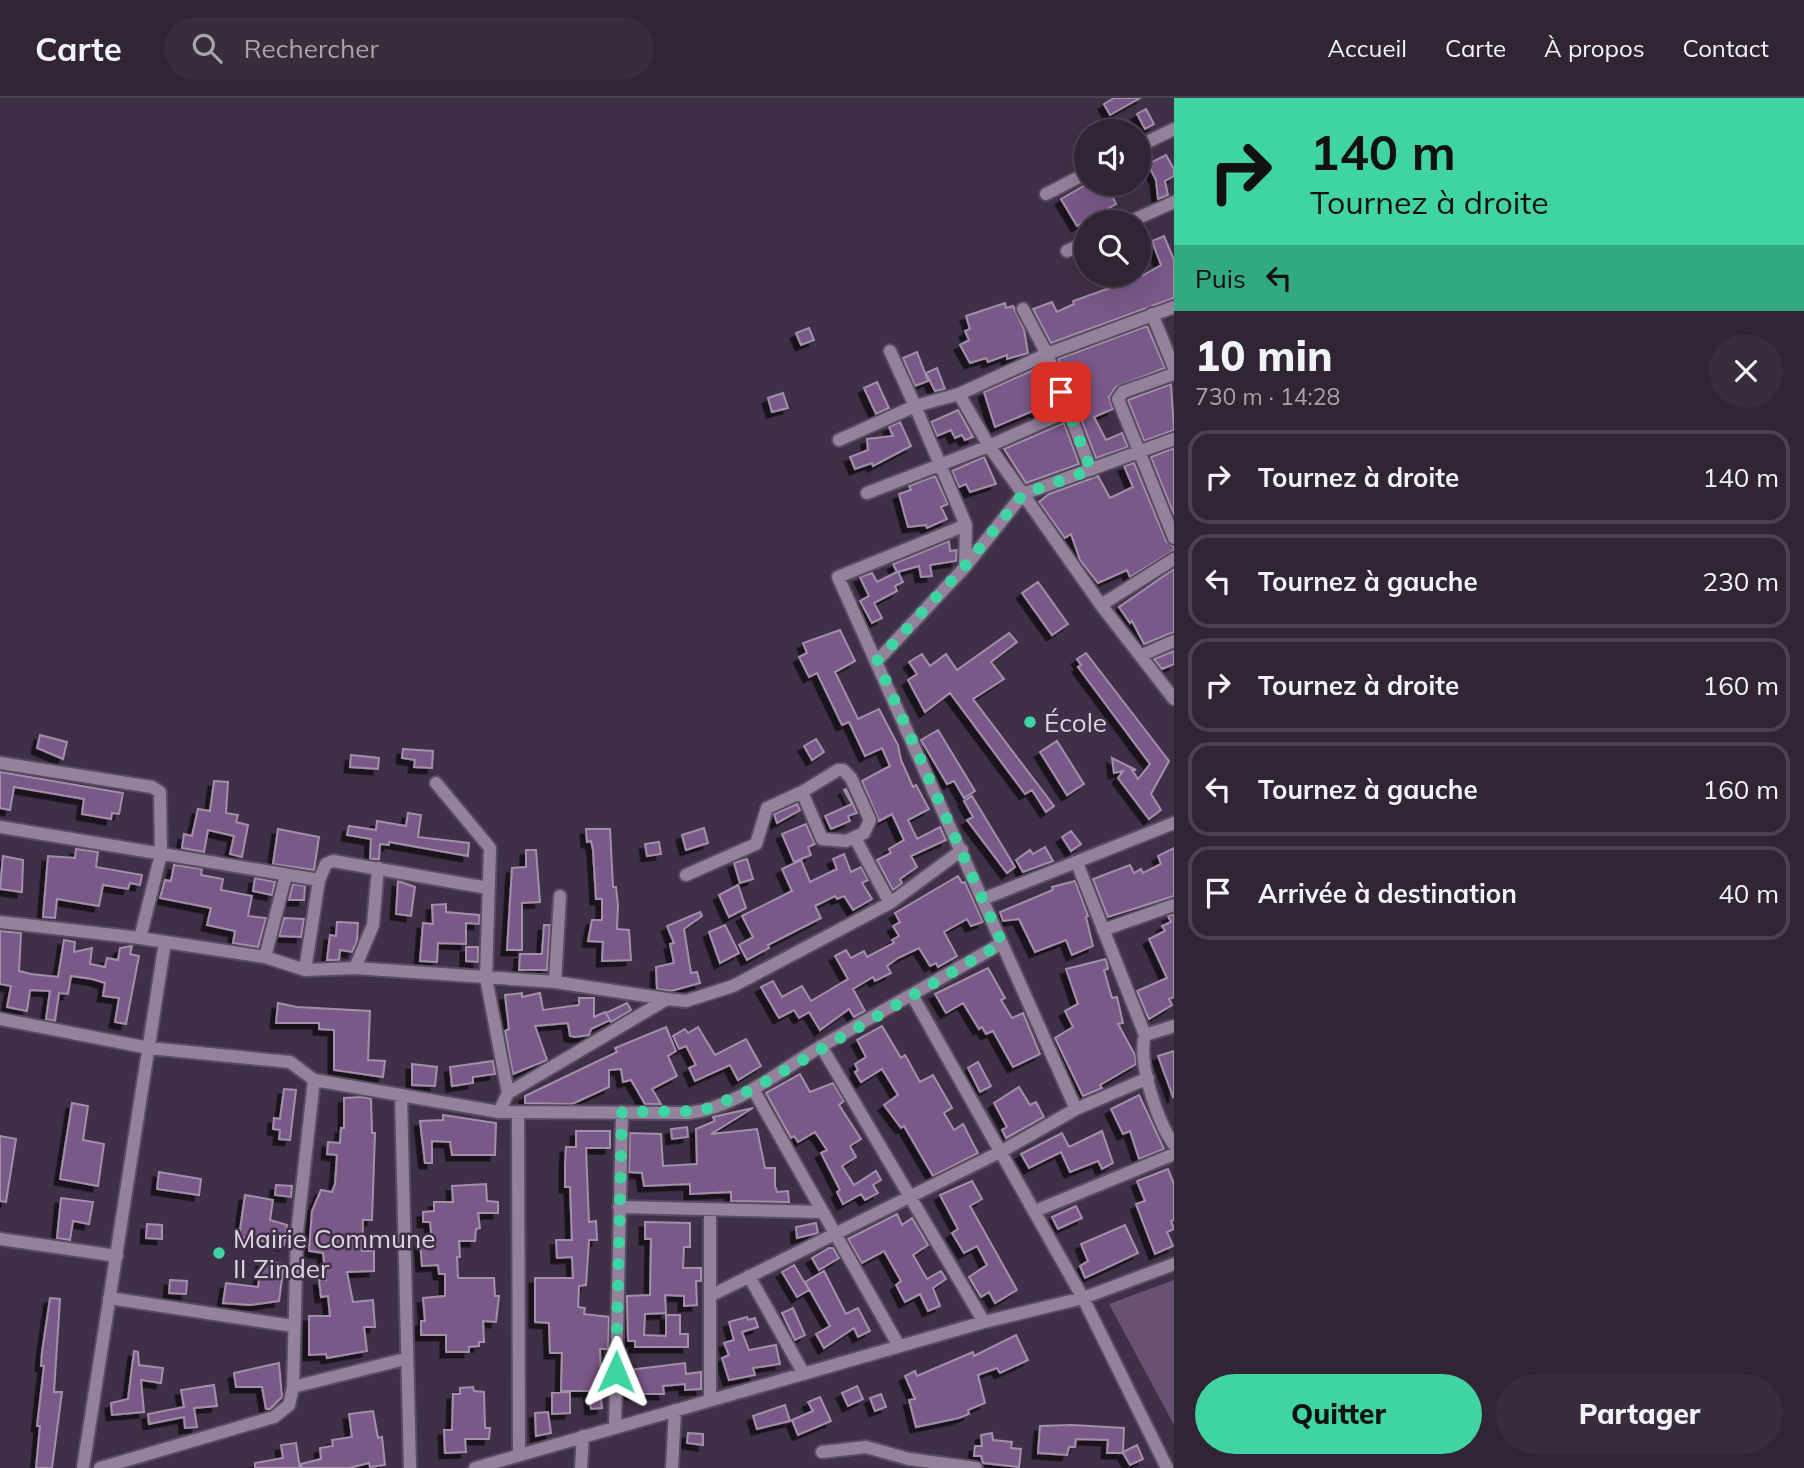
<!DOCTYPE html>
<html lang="fr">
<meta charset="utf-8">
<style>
body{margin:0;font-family:Mulish,sans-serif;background:#382c3d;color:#f1f3f6;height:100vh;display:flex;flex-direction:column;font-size:26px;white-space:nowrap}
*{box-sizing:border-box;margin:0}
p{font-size:23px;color:#a8a4ad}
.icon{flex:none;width:38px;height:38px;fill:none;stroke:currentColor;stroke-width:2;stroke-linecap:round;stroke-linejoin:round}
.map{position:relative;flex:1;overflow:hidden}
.sheet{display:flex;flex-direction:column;background:#302435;width:630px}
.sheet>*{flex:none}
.guide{background:#40d4a2;color:#111;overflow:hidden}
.buttons{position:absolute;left:1074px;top:21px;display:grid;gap:14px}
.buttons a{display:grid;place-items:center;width:77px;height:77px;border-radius:50%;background:#302435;box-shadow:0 7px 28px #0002,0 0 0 2px #4b4150;font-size:35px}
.pin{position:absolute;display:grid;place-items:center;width:60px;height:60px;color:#fff;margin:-30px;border-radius:14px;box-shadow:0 4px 10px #0006}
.me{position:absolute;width:77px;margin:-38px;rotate:1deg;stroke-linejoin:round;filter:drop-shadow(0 0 5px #0008)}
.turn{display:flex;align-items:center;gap:24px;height:147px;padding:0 21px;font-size:32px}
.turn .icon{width:91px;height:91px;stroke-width:2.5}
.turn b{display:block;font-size:49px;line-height:60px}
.then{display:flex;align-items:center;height:66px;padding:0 21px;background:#0003;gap:14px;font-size:26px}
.round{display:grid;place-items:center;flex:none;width:74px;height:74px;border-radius:37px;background:#382c3d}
.overview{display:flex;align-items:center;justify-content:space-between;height:119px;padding:0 21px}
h1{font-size:42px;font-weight:800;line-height:52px}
.button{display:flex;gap:14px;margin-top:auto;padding:14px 21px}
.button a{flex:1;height:80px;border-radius:42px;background:#40d4a2;color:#111;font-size:28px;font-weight:800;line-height:80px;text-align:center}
.button a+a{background:#382c3d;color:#f1f3f6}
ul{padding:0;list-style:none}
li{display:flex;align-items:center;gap:21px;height:94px;margin:0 14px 10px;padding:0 7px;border:4px solid #4b4150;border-radius:21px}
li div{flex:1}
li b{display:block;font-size:26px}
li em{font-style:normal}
header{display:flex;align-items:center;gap:42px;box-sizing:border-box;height:98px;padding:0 35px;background:#302435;border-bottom:2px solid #4b4150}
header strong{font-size:33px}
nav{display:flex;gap:38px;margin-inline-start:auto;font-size:24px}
.search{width:490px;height:63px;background:#382c3d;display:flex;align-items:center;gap:18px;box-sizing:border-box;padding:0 24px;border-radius:38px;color:#a8a4ad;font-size:26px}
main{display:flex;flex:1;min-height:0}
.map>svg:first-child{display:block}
.green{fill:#695173}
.building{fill:#7a5988;stroke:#a28faa;stroke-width:2;filter:url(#shadow)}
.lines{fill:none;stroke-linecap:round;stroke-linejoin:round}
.minor-casing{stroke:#594c5f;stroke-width:16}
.minor{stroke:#94819c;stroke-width:12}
.route{stroke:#40d4a2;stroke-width:12;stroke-dasharray:0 21.6}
.poi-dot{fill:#40d4a2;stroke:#403047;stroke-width:2.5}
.labels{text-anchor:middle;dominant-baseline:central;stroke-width:5;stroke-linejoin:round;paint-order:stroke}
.poi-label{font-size:26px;fill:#ddd3e1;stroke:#403047;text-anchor:start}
</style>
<header>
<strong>Carte</strong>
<div class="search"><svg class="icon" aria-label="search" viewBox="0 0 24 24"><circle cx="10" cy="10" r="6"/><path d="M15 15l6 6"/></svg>Rechercher</div>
<nav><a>Accueil</a><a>Carte</a><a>À propos</a><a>Contact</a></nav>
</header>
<main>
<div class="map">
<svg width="1174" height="1370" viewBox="0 0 1174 1370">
<defs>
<filter id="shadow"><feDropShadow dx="-5.5" dy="5.5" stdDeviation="0" flood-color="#0009"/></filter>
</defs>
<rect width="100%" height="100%" fill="#403047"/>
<path class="green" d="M1174 1182V1327L1109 1206Z"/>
<path class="building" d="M1114 0H1140L1110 17 1104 6Z
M1146 11 1154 26 1145 31 1137 16Z
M1166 57 1174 71V78L1165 83 1168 97 1158 101 1156 82 1148 66Z
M1087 86H1107L1116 106 1077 128 1061 101Z
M1164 138 1174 162V200L1051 245 1033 211 1052 204 1057 214 1074 206 1073 203 1138 180 1161 167 1152 143Z
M1005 205 1006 210 1013 208 1024 231 1028 255 1007 261V257L988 264 986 260 970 265 960 247 969 242 965 233 970 231 966 218Z
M1147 228 1165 270 1116 289 1109 299 1113 311 1094 319 1106 342 1122 335 1128 349 1096 360 1058 261Z
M809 230 814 242 801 247 796 235Z
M917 254 928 283 915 288 903 260Z
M1042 268 1057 308 1038 317 1035 312 995 329 984 294Z
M937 270 945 291 935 293 926 275Z
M877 284 889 310 876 316 864 290Z
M1171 286 1174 332 1144 343 1128 302Z
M783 295 788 310 772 314 768 300Z
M958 312 973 339 965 342 962 337 955 340 951 332 937 338 931 324Z
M900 324 911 348 873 368 872 365 855 371 850 359 868 352 867 341 893 338 889 329Z
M1064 325 1079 366 1026 385 1004 351Z
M1174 350V417L1151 359Z
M984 359 996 386 970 394 966 386 959 389 952 373Z
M1134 365 1166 443 1174 449V452L1130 479 1127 472 1098 485 1080 462 1071 436 1065 440 1039 404 1049 396 1098 378 1110 400 1133 389 1124 368Z
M935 378 948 406 941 409 947 421 927 430 926 427 908 429 899 396 911 392 909 388Z
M949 443 950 453 957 452 956 463 930 467 932 478 921 479 919 468 898 474 903 484 895 488 897 493 874 505 882 520 872 525 860 503 869 498 860 479 872 475 877 484 897 474 893 466Z
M1174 471V534L1144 546 1132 523 1130 525 1119 509Z
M1038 484 1068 526 1052 537 1022 495Z
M840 532 855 563 835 574 858 621 879 611 898 647 901 662 913 689 916 687 929 711 908 722 917 741 940 729 946 742 911 758 917 769 900 781 902 785 893 792 877 762 891 755 889 751 904 742 892 716 879 723 862 683 890 668 882 650 865 658 849 624 842 627 817 575 809 579 799 559 807 555 803 545Z
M1009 535 1017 544 991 564 1004 581 973 601 1054 708 1046 714 1032 692 1025 696 950 595 925 614 908 582 917 576 909 564 922 556 930 568 946 556 957 572Z
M1174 553V566L1162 571 1154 561Z
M1086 555 1169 663 1151 696 1161 712 1149 721 1118 680 1123 673 1114 675 1112 660 1136 672H1132L1138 681 1150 666 1078 569 1081 567 1077 561Z
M938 632 975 693 964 700 954 683 947 686 921 642Z
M40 637 67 644 63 661 37 650Z
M816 641 824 654 812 662 804 648Z
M1057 643 1084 686 1067 697 1040 654Z
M403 651 433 653 432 670 414 669 415 662 402 660Z
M351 657 379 660 378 671 350 669Z
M0 674 123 695 119 716 112 715 111 721 82 716 84 701 14 689 10 712 0 710Z
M214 683 228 684 226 715 238 717 236 724 248 727 242 759 230 756 234 738 208 732 204 754 182 750 184 736 192 738 198 711 210 713Z
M846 691 857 715 848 718 850 723 831 731 825 718 852 706 844 692Z
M972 698 1015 769 1007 775 967 722 973 719 964 703Z
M797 706 800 712 777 725 774 716Z
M408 715 421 717 418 739 469 745 468 758 389 744V747L380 746 379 761H370L371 741 347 737 349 728 376 732 377 723 406 728Z
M806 726 815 746 808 749 811 757 794 764 782 736Z
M704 730 708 745 686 752 682 737Z
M278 731 319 739 314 772 273 766Z
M586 731H610L613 789H616L618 807 617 831 629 832 631 862 602 863 603 844 588 843 592 822H602V801H596L593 752 591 743 587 744Z
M1071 733 1081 746 1071 753 1062 739Z
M659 744 661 756 647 758 645 746Z
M1045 749 1053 763 1023 774 1016 762 1030 752 1033 756Z
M1174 750V798L1108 819 1093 781 1130 767 1134 775 1141 771 1143 775 1161 766 1158 758Z
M76 751 98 754 96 769 142 777 140 787 130 785 128 791 103 787 99 808 57 801 55 820 43 819 48 758 75 760Z
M526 752H536L540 804 522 805V852H507L512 770 526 769Z
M844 756 851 774 861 769 868 782 862 785 872 801 853 812 844 798 837 801 835 798 815 808 821 820 768 847 769 850 747 862 739 847 753 839 742 818 792 793 782 771 801 762 810 784 837 771 833 761Z
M3 758 23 762 22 794 0 791Z
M747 761 753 781 740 785 734 765Z
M174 767 202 771 201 777 223 781 221 792 252 798 248 818 266 820 258 849 233 845 235 833 207 827 211 810 160 800 165 782 171 783Z
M958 778 962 785 965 784 983 824 971 828 967 821 944 834 957 858 938 869 936 865 930 868 919 850 898 860 887 868 891 875 875 883 873 879 853 891 865 913 854 919 849 911 820 932 809 914 799 920 794 912 779 920 761 889 773 883 782 899 802 888 811 903 848 881 835 858 846 852 851 860 864 853 867 859 894 845 892 842 899 838 893 828 900 824 895 815Z
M255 780 275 784 272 797 253 793Z
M398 783 415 789 411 818 396 816Z
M1075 783 1088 818 1086 819 1093 848 1072 857 1066 842 1035 854 1019 821 1003 823 1000 814 1053 792 1052 789Z
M293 786 305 788 304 802H289Z
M738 787 746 810 729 819 719 797Z
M446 806V814L479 817V826L466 825V846L438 845 437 864 420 863 423 825 433 826 432 807Z
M700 814 702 818 684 831 691 875 697 874 700 885 671 893 657 891 656 869 674 865 670 846 674 845 667 828Z
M1174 816V899L1169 901 1172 907 1149 921 1137 893 1167 880 1149 841 1165 833 1162 828 1171 824 1168 818Z
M284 820 304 821 301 839 279 838Z
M337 824 358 825 357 843 352 854 340 852 339 862H327L330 837 336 838Z
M544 827H550L547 872H519L520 856H542Z
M725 827 739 855 720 865 709 834Z
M0 833 21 835 19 873 31 876 58 879 64 842 75 844 74 854 92 850 90 866 105 869 107 860 118 862 120 850 132 848 130 856 139 858 126 926 115 924 119 900 103 898 105 885 92 881 71 878 68 896 59 895 55 923 46 921 50 893 30 892 27 913 7 909 11 888 0 886Z
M466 849H478V864L466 863Z
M1106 861 1108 871 1104 872 1112 900 1117 899 1123 925 1118 926 1135 957 1136 966 1100 987 1102 990 1083 998 1055 940 1073 929 1065 913 1078 906 1066 871Z
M988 870 1005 900 1001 902 1012 920 1023 915 1040 956 1013 969 993 933 986 936 982 929 979 931 963 905 946 915 935 896Z
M522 895V899L540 895 543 912 579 907V900H594V919L605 914 610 922 591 931 589 937 575 939 570 938 568 925 535 928 547 962 513 976 505 933 509 931 505 897Z
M278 905 297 909 370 913 368 962 385 963 383 979 334 972V932L319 931V925H276Z
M627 905 631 912 611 924 606 915Z
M882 928 901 960 905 957 920 984 933 977 952 1010 944 1015 954 1032 963 1026 978 1055 933 1078 904 1028 901 1030 884 1007 898 997 882 971 861 984 855 974 858 972 855 966 866 959 857 942Z
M666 929 676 953 668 958 677 978 652 991 661 1006H645L631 982 623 984 621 971 609 972V989L572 1006 525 1005V998L617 954 615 950Z
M698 929 715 957 746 941 761 968 738 982 730 967 695 983 689 970 696 967 686 948 679 951 673 938 685 931 688 935Z
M1174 953V998L1173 999 1158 958Z
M493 963 495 976 473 979V985L452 988 450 969Z
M978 964 991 988 980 994 968 970Z
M412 966 437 969 435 988 412 987Z
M800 976 810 994 833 985 844 1003 839 1007 861 1041 850 1048 856 1059 842 1068 854 1087 876 1073 881 1082 873 1087 878 1095 865 1102 861 1096 843 1106 837 1094 840 1092 821 1055 827 1052 815 1034 798 1044 794 1038 791 1040 766 995Z
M1019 989 1030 1007 1036 1004 1044 1019 1006 1040 1002 1032 1007 1029 994 1005Z
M284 991 296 992 290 1042 279 1041 280 1032 273 1031 274 1020 280 1021Z
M1139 997 1164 1051 1139 1061 1130 1033 1123 1036 1111 1011Z
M363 999 371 1001 372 1035H375L372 1122H363L362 1153H374V1173L347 1174 353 1204 373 1202 375 1229H364L367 1253 327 1260 326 1256 309 1257V1218H330L328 1198 321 1199 319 1182H326L323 1155 309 1153 312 1113 321 1092 332 1094 335 1086 337 1057 327 1056 328 1044 340 1045 341 1030H344V1000Z
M72 1005 88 1008 83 1042 104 1046 98 1088 60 1081Z
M753 1010 711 1036 757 1031 765 1070H775V1088L777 1094 788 1093 789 1104 731 1103V1094L690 1096V1086L644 1088 642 1075 629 1074 630 1035 661 1036 663 1068 697 1066 696 1031 715 1023 713 1019Z
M443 1017 496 1025 495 1057H452L450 1044 432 1043V1065H425L420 1023 443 1022Z
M687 1029 688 1039 672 1041 671 1031Z
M576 1033H610V1050H586L589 1124 596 1123 597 1142H589L586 1187 579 1188 578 1209 585 1210 584 1216 609 1219 608 1251H600L601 1280H607V1292H600L602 1310 591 1311 589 1293H561L562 1255H550L549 1225 535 1224V1180H573L572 1159 557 1160 556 1142H572L570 1089H565V1066L566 1049H576Z
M1102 1033 1113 1065 1102 1071 1098 1063 1070 1074 1061 1054 1029 1070 1021 1056 1062 1035 1069 1049Z
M0 1038 16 1041 6 1104 0 1103Z
M1168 1071 1174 1086V1122L1171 1123 1174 1131 1167 1134 1173 1148 1155 1156 1136 1106 1145 1103 1137 1083Z
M159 1074 201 1081 199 1097 157 1091Z
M972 1083 982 1101 970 1108 1017 1192 995 1205 989 1194 981 1199 969 1179 987 1167 977 1148 964 1155 952 1135 958 1131 940 1097Z
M486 1086 487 1103 498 1104V1115H478L480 1130 476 1131 475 1143H459L460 1159H457L458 1180H494L495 1198H499L496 1224 483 1223 484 1244H479V1248L469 1249V1254H446V1237H421V1223H425L423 1200 445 1198V1176H439L438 1167 422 1168 420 1143H432L430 1124H423V1114L434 1113V1104H453L452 1088Z
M276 1087 292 1088 291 1099 275 1097Z
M245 1097 273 1102 270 1122 287 1127 284 1147 239 1139Z
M61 1100 93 1104 89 1126 73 1123 70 1142 57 1140Z
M1076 1108 1082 1120 1058 1131 1052 1119Z
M897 1116 902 1127 912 1120 928 1147 913 1157 927 1181 941 1173 946 1181 933 1190 940 1208 928 1213 920 1196 905 1204 896 1187 901 1183 884 1153 862 1165 848 1141Z
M645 1124 690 1125V1149H684L683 1170H701V1183H696L697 1207 684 1208V1198L665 1197 666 1215 645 1216 644 1237 666 1238V1217H680V1236H688V1249H635V1243H628L627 1198 650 1197 651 1141H645Z
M816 1125 818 1135 797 1140 796 1129Z
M147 1126 162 1127V1141L146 1140Z
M1125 1127 1138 1155 1085 1180 1080 1168 1088 1163 1081 1146Z
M829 1150H833L839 1160 819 1172 812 1160Z
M262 1163 284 1166 279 1203 250 1207 223 1205 226 1185 258 1189Z
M794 1167 809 1192 797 1199 782 1174Z
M824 1173 846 1216 858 1210 870 1233 858 1239 854 1230 824 1250 816 1236 830 1228 805 1184Z
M170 1182 187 1183 186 1196 169 1195Z
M50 1200 60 1201 54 1294H62L52 1370H36L40 1328H37L44 1268H41L42 1254Z
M793 1210 805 1237 795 1242 782 1215Z
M747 1219 748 1222 755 1220 758 1229 742 1234 749 1252 776 1247 780 1266 753 1270 755 1277 729 1282 722 1260 729 1257 724 1245 734 1242 729 1224Z
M1016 1237 1028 1262 1000 1275 997 1270 978 1277 985 1305 968 1312 969 1316 959 1320 916 1329 909 1302 915 1301 905 1278 915 1273 917 1278 973 1254 974 1258Z
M134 1253 138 1254 139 1267 163 1270 161 1285 141 1282 144 1314 112 1317 111 1305 128 1301Z
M279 1265 282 1299 270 1311H266L262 1289H236L234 1275Z
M685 1265 686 1276 701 1274V1291L685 1292V1286L663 1288 664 1296H629V1272Z
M214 1287 217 1308 194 1310 197 1329 185 1330 184 1319 149 1326 148 1316 184 1309 181 1292Z
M857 1288 863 1301 848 1308 842 1295Z
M473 1289 474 1293 484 1294 485 1330H490L489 1341H465L466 1354 445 1355 444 1332H452L453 1296H460V1290Z
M570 1294V1315L552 1316V1295Z
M881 1296 886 1309 875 1313 870 1300Z
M820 1299 831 1323 798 1337 792 1322 813 1313 808 1304Z
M785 1307 790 1323 757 1331 753 1318Z
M373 1313 378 1340 382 1339 385 1367 370 1369 369 1365 349 1370H302L301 1366 321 1361 320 1350 333 1348 332 1342 352 1339 349 1316Z
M548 1314 551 1335 536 1338 535 1315Z
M1072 1327 1124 1330 1123 1354 1137 1347 1143 1361 1130 1367 1123 1355H1107L1108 1342 1076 1341 1075 1349H1069L1067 1357 1038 1355 1040 1328Z
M688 1335 703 1336V1347L687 1345Z
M992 1335 993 1342 1012 1344 1011 1350 1021 1351 1019 1369 983 1365 981 1358H974L975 1348H982L981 1337Z
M296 1345 300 1370H255V1365L283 1360 281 1347Z"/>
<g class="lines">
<defs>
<path id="minor" d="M1139 48 1174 31
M1046 96 1087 75
M1129 124 1174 104
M1067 153 1087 144
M1023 211 1047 256 1091 372
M1152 216 1174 270
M1174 276 1123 294 1118 301 1174 440
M959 296 989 348 1023 396 1174 341
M839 342 915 308 890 253
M867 395 989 348 1068 313
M966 427 838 479 1076 1011
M965 469 966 427 915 308 959 296 1047 256 1174 209
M1101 507 1174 461
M1142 557 1174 543
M877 563 965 469 1023 396 1101 507 1174 601
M0 665 152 689 160 694 161 756 140 840
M838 672H843L851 680 870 722 864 735 846 743 822 741 802 694Z
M436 685 490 750 486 880 508 995
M0 729 319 782 305 872
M855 740 890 805
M1077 765 1145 937C1137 964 1158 1025 1174 1047
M686 777 756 746 767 710 802 694
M319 782 326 766 333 763 488 790
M983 801 1174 725
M0 824 140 840 265 859 305 872 355 870 555 884 667 901
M1103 832 1174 807
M265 859 286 777
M355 870 373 827 378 770
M555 884 560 798
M912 897 1083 1200 1167 1370
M0 921 149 950 290 964 314 982 499 1014 689 1015C738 1009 780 972 822 948 881 913 942 880 1002 845
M1145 937 1174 928
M821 948 984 1224
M753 991 899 1248
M401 997 410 1370
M499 1014 508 995 667 901 686 903 733 888 890 805 962 752
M518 1015 519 1356
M619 1109 820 1114
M710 1113V1301
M1035 1113 1174 1056
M0 1141 117 1158
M749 1178 804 1276
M712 1197 1002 1053 1076 1011 1148 980
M109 1200 293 1228
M293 1289 405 1261
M615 1329 622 1014
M822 1354 866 1349 909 1361 976 1370
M83 1370 165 844
M100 1370 274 1319 289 1307 293 1289 297 1135 314 982
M475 1370 984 1224 1083 1200 1174 1166
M581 1370 583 1338
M672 1370 675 1312"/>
</defs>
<use href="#minor" class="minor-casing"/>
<use href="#minor" class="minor"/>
</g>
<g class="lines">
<path class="route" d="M616 1274 622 1014 702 1013 753 991 1002 845 877 563 965 468 1023 396 1091 372 1061 294"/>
</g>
<g class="poi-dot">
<circle cx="1030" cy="624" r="7"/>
<circle cx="219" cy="1155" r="7"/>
</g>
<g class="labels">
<g class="poi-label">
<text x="1044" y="624">École</text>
<text x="233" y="1140">Mairie Commune<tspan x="233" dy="30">II Zinder</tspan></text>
</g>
</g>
</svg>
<div class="buttons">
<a><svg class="icon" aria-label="sound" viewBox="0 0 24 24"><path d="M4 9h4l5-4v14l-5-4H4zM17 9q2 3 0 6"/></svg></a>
<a><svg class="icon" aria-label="search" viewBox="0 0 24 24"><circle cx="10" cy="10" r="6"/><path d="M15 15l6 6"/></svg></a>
</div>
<div class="pin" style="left:1061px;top:294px;background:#d93025"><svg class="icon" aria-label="arrive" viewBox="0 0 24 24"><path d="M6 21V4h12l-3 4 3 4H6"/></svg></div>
<svg class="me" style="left:616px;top:1274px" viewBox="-20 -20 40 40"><path d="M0-17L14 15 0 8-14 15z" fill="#40d4a2" stroke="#fff" stroke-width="4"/></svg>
</div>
<section class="sheet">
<div class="guide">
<div class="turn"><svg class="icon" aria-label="right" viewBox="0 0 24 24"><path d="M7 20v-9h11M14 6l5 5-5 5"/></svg><div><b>140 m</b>Tournez à droite</div></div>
<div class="then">Puis<svg class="icon" aria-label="left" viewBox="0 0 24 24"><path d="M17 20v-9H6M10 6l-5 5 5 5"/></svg></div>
</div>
<div class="overview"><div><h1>10 min</h1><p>730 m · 14:28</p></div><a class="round"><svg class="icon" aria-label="close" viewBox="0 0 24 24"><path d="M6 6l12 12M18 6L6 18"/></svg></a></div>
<ul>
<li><svg class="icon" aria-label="right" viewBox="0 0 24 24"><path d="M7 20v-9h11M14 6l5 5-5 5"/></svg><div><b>Tournez à droite</b></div><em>140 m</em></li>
<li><svg class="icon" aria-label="left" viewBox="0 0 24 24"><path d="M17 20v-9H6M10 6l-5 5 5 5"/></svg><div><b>Tournez à gauche</b></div><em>230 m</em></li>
<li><svg class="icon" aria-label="right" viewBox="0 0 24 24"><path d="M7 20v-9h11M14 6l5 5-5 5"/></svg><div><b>Tournez à droite</b></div><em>160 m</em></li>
<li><svg class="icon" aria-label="left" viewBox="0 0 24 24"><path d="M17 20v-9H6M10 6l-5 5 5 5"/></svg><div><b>Tournez à gauche</b></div><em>160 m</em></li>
<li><svg class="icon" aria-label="arrive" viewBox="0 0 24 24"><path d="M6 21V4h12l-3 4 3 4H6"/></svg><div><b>Arrivée à destination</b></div><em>40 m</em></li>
</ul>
<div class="button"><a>Quitter</a><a>Partager</a></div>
</section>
</main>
